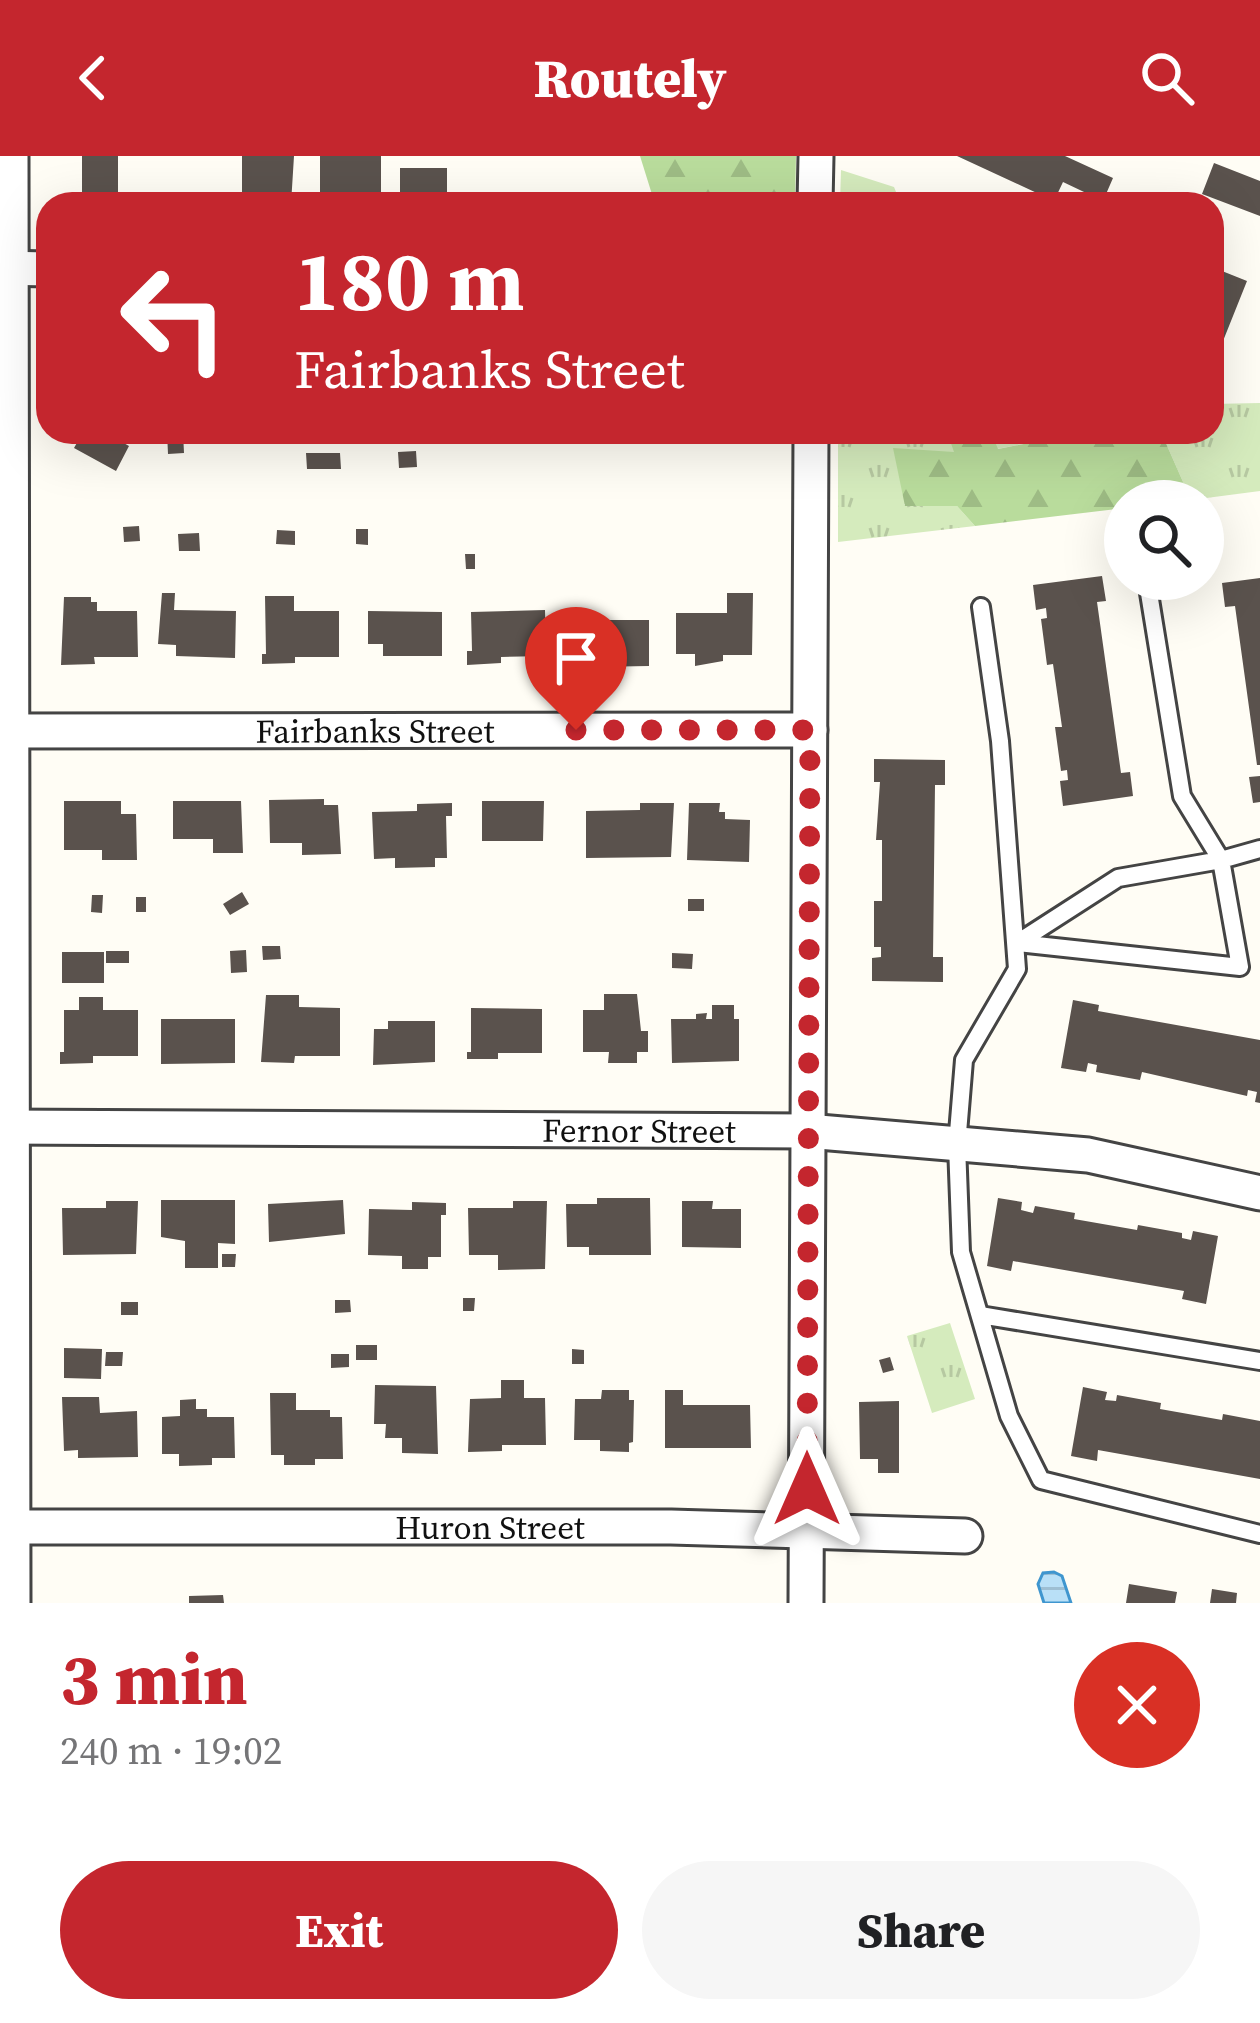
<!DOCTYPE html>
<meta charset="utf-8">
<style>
body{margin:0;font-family:"Source Serif 4",serif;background:#f6f6f6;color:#202124;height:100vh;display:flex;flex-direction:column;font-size:45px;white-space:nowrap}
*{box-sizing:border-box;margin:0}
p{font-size:39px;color:#757577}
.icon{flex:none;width:66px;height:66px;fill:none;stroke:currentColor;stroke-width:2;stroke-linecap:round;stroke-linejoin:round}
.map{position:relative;height:1447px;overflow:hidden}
.panel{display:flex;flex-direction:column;background:#fff;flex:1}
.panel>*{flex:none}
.banner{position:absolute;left:36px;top:36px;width:1188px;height:252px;border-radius:36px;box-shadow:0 12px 48px #0002;background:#c4262e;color:#fff;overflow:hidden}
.buttons{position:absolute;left:1104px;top:324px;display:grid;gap:24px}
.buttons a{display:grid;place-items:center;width:120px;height:120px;border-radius:50%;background:#fff;box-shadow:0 12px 48px #0002;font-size:60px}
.pin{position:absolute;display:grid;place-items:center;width:102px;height:102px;color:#fff;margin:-123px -51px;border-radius:50% 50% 50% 0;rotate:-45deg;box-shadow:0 0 12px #0007}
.pin .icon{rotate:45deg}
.me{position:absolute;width:132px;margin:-66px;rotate:0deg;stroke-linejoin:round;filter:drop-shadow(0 0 9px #0008)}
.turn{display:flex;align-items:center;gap:42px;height:252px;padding:0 60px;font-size:54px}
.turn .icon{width:156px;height:156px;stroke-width:2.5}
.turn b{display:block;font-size:84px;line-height:102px}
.round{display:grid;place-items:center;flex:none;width:126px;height:126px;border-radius:63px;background:#f6f6f6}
.headline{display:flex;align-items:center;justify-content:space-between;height:204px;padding:0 60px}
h1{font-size:72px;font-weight:800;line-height:90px;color:#c4262e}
.action{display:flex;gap:24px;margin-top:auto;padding:24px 60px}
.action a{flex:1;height:138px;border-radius:72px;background:#c4262e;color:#fff;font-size:48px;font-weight:800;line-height:138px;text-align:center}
.action a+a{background:#f6f6f6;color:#202124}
header{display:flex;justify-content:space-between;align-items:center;height:156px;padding:0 60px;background:#c4262e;color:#fff;font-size:54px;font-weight:800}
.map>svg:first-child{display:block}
.grass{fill:url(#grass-tufts)}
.forest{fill:url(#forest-firs)}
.water{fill:url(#water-rules);stroke:#3f96cf;stroke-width:3}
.building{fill:#5a524d}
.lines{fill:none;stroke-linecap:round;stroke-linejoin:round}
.service-casing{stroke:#444;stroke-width:22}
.minor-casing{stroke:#444;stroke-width:39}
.service{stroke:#fff;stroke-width:16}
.minor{stroke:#fff;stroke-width:33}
.route{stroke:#c4262e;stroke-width:21;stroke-dasharray:0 37.8}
.labels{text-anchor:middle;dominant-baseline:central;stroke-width:12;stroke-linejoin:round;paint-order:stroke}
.street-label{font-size:33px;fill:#111;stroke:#fff}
</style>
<header><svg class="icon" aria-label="back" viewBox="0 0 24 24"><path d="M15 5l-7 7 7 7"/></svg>Routely<svg class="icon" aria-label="search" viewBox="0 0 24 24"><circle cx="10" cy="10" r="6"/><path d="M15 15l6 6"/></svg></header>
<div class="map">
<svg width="1260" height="1447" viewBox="0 0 1260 1447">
<defs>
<pattern id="grass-tufts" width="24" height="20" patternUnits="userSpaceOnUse" patternTransform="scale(3)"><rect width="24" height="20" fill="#d5ebbd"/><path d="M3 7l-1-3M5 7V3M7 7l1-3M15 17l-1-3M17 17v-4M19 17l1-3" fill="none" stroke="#b6c8a1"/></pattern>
<pattern id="forest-firs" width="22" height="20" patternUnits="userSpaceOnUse" patternTransform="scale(3)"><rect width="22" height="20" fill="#b9dc9c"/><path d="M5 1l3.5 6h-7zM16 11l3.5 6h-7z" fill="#9ebc85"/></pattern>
<pattern id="water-rules" width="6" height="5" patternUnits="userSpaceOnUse" patternTransform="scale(3)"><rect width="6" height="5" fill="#b9e0f7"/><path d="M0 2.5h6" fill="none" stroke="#9ebfd3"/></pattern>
</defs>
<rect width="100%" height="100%" fill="#fffdf5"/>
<path class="grass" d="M841 14 894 31 901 48H840Z
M1260 247V335L1191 344 1161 276H1212V248Z
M838 276H947L955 296 904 349 957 350 975 370 838 386Z
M991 276H1084L997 293Z
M950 1167 975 1243 932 1257 907 1180Z"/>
<path class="forest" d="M640 0H796L795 48H655Z
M947 276H991L998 293 1084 276H1161L1191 344 1125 345V352L975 370 957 350H905L893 292 954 296Z"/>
<path class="water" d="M1054 1416 1062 1420 1071 1447H1044L1038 1428 1043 1417Z"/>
<path class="building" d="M82 0H118V48H82Z
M242 0H294L291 48H259V43H242Z
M320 0H381V47L320 46Z
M957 0H1065L1113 22 1103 45 1063 26 1054 45Z
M1214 7 1260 25V60L1202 38Z
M400 12H447V45L400 46Z
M1212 111 1247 125 1223 185 1212 181Z
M83 276H104L129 290 116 315 74 292Z
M167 276H183L184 297 168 298Z
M416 295 417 311 399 312 398 296Z
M306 297H340L341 313H307Z
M139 370 140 385 124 386 123 371Z
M356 373H368V389L356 388Z
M277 374 295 375V389L276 388Z
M199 377 200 395H179L178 378Z
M465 398H475V413H466Z
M1102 420 1106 445 1097 446 1121 617 1130 616 1133 640 1063 650 1060 625 1068 624 1067 614 1061 615 1055 571H1062L1053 508 1047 509 1041 463 1047 462 1046 452 1036 454 1033 429Z
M1260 422V609H1257L1235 450 1225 451 1222 427Z
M162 437H175L174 454 236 455 235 502 176 500V489L158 488Z
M727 437H753L752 499H723V505L695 510V498H676V457H727Z
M265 440H294V455H339V501H295V507L262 508V498H266Z
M64 441H91V446H97V455H137L138 501H94L95 508 61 509Z
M545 454 546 500 501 501V507L467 509V495H472L471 456Z
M368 455 442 456V500H383V488H368Z
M591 464H649V510L591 511V507H577L576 466Z
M874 603 945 604V629H935L933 801H943V826L872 825V802L881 801V791H874V745H882V684H876L880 626H874Z
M1260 620V646L1253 647 1249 621Z
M324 643V649H338L341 698 302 699V687H270L269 644Z
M64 645H121V658H136L137 704H102V694H64Z
M173 645H241L243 697H213V683H173Z
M482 645H544L543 685H482Z
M452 647V660H446L447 702H435V711L395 712V702L374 703 372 656 417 655V648Z
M640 647H674L671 701 586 702V655L640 654Z
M689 647H720L719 656H725V663L750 664 749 706 687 704Z
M242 736 249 748 230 759 223 748Z
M92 739H103L102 757 91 756Z
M136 741H146V756H136Z
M688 743H704V755H688Z
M262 790H280L281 803 263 804Z
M246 794 247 816 231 817 230 795Z
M106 795H129V807H106Z
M62 796H104V827H62Z
M672 797 693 798 692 813 672 812Z
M604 838H637L641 875H648V896H637V907H608L609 896H583V854H604Z
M266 839H299V851L340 852V900H295L294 907 261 906Z
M79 841H103V854H138V900H93V907L60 908V896H64V854H79Z
M1073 844 1099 849 1098 855 1260 884V947L1255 946 1257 936 1248 934 1247 940 1142 916 1140 924 1096 916 1097 909 1088 907 1086 916 1061 912Z
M712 849H734V863H739V905L672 907 671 863H696V858L707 857 706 863H712Z
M471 852 542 853V897H498V903H467V896H471Z
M161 863H235V907L161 908Z
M388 865H435V906L373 909 374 873H388Z
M597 1042H650L651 1099H589V1091H567L566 1048H597Z
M998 1042 1022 1046 1021 1054 1033 1057 1035 1050 1075 1057 1074 1063 1137 1074 1138 1069 1182 1077V1082L1191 1084 1193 1075 1218 1080 1206 1148 1182 1143 1184 1135 1013 1105 1011 1115 987 1110Z
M161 1044H235V1088L218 1087V1112H185V1085L161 1081Z
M343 1044 345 1078 269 1086 268 1048Z
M106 1045H138L136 1098 63 1099 62 1052H106Z
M513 1045H547L545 1113 498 1114V1099H469L468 1052H513Z
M682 1045H713L712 1053H741V1092L682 1091Z
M412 1046 446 1047V1059H441V1101H428V1113H402V1100L368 1099 369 1053 412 1054Z
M222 1098H236L235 1111H222Z
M463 1142H475L474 1155H463Z
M335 1144H350L351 1156 335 1157Z
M121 1146H138V1159H121Z
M356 1189H377V1204H356Z
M64 1192 102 1193 101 1223 64 1222Z
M572 1193 584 1194V1208H572Z
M106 1196H123L122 1210H105Z
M331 1198H349V1211L331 1212Z
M890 1201 894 1214 883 1217 879 1204Z
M501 1224H524V1242H545L546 1289H502V1295L468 1296 470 1243 501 1242Z
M375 1229 436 1230 438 1298 402 1297V1282H385L386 1268H374Z
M1083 1231 1107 1236 1105 1244 1116 1245 1117 1239 1161 1247 1160 1253 1222 1264 1223 1258 1260 1265V1323L1098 1294 1097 1305 1071 1300Z
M602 1234H629V1244H634L633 1286 629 1287V1296L600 1295V1284H574L575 1243H601Z
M665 1234H683V1249H750L751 1292H665Z
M270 1237H296V1254H330V1261H342L343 1303H315V1309H284V1299H271Z
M62 1241H99L100 1257 137 1255 138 1301 78 1302V1294L64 1295Z
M196 1243V1253H207V1261H234L235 1302H212V1309L179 1310V1298H162V1261L180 1260V1244Z
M899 1245V1317H878V1303H860L859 1246Z
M1129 1428 1177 1436 1175 1447H1126Z
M1212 1433 1237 1437 1236 1447H1210Z
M223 1439 224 1447H189V1440Z"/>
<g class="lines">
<defs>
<path id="service" d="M981 451 1000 585 1017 813 964 904 957 989 961 1096 1009 1260 1041 1324 1260 1378
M1017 787 1118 722 1221 704 1182 640 1148 431
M1018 787 1240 811 1221 704 1260 693
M980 1159 1260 1205"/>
<g id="minor">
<path d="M11 0 13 1447"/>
<path d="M815 48 816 0"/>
<path d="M0 112 48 113"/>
<path id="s1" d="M0 575 810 574"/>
<path id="s2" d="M0 971 807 975 1088 999 1260 1037"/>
<path id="s3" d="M13 1371H671L965 1380"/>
<path d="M806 1447 811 276"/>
</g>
</defs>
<use href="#service" class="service-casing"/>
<use href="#minor" class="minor-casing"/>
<use href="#service" class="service"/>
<use href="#minor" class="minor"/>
</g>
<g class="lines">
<path class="route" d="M576 574H810L807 1333"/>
</g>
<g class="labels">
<g class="street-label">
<text stroke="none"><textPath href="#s1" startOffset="375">Fairbanks Street</textPath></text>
<text stroke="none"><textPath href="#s2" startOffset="639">Fernor Street</textPath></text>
<text stroke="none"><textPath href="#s3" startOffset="477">Huron Street</textPath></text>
</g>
</g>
</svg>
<div class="buttons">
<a><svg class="icon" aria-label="search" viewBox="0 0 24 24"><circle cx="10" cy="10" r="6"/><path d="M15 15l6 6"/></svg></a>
</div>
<div class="pin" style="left:576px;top:574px;background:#d93025"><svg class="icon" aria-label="arrive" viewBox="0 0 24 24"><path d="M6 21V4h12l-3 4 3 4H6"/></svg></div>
<svg class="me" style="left:807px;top:1333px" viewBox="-20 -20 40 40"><path d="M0-17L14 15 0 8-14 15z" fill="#c4262e" stroke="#fff" stroke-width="4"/></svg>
<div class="banner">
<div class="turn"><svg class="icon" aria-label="left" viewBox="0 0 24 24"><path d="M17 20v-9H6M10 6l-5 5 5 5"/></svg><div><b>180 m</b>Fairbanks Street</div></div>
</div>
</div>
<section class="panel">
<div class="headline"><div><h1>3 min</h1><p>240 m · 19:02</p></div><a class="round" style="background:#d93025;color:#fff"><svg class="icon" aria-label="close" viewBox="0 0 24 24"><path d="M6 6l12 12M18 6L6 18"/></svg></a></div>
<div class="action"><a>Exit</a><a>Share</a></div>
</section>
